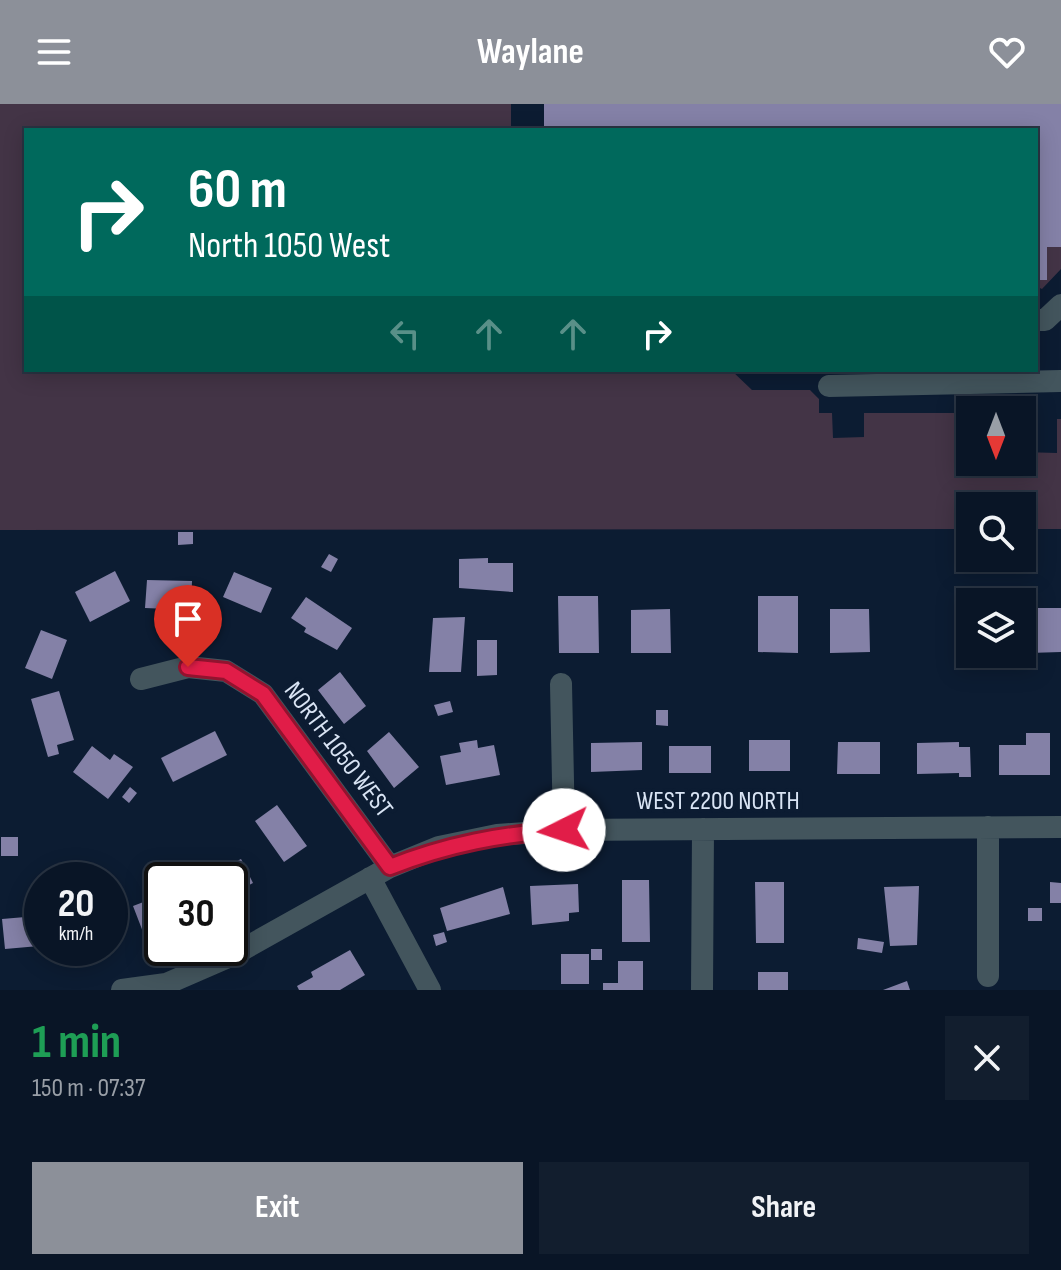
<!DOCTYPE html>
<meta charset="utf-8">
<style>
body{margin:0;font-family:"Sofia Sans Condensed",sans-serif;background:#121e2e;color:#f1f3f6;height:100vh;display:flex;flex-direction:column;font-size:30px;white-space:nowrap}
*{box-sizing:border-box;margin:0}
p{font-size:26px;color:#999fa7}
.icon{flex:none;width:44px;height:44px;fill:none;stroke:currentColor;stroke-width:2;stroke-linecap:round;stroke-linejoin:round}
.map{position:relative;height:886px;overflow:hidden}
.details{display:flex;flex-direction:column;background:#091526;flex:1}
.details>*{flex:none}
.banner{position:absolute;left:24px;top:24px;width:1014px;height:244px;border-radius:0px;box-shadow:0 4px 20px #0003,0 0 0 2px #293443;background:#00695c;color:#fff;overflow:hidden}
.needle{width:52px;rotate:180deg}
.fabs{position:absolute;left:956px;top:292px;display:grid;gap:16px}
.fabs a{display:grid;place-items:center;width:80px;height:80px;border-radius:0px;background:#091526;box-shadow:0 4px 20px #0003,0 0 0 2px #293443;font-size:40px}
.speed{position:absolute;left:24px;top:758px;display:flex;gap:16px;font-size:40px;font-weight:700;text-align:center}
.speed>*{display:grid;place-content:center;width:104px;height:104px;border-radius:50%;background:#091526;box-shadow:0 4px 20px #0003,0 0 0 2px #293443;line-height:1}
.speed small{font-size:20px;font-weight:400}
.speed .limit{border:4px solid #111;border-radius:12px;background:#fff;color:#111}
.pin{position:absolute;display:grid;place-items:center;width:68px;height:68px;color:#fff;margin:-82px -34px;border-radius:50% 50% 50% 0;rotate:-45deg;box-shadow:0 0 8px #0007}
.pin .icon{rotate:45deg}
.me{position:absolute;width:88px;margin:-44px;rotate:266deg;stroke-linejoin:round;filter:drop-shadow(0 0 6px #0008)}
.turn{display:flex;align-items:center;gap:28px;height:168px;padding:0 32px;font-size:36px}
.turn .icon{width:104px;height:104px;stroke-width:2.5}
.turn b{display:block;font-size:56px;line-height:68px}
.lanes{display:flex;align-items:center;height:76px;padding:0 32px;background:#0003;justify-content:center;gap:40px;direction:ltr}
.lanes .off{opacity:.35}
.round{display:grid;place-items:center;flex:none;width:84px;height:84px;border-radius:0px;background:#121e2e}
.overview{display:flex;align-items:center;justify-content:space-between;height:136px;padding:0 32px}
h1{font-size:48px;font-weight:700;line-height:60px;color:#1e9e55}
.cta{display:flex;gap:16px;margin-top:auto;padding:16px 32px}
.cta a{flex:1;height:92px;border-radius:0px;background:#8c9099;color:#fff;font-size:32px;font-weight:700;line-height:92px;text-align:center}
.cta a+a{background:#121e2e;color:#f1f3f6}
header{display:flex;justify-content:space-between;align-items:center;height:104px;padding:0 32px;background:#8c9099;color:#fff;font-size:36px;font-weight:700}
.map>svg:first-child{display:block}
.green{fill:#433446}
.building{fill:#8481a7}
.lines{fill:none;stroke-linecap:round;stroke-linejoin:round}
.minor{stroke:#43555d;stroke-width:22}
.route-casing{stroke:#92132f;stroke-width:20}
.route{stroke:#e11d48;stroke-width:14}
.labels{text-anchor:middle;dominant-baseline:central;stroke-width:8;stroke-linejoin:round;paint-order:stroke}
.street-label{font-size:26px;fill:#d9e4f4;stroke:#0c1c32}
</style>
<header><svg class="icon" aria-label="menu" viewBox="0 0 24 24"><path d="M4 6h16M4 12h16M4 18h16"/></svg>Waylane<svg class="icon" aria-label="heart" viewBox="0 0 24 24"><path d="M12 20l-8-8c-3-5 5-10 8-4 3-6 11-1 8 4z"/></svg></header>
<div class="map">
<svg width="1061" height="886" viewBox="0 0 1061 886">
<rect width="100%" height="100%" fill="#0c1c32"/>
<path class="green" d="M0 0H511V26H26V266H731L752 286H810L819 295V309H832L833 334 864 333V309H970V358H1022V348L1057 349V315H1061V425H1022V402H970V425L0 426Z
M1047 143H1061V165L1042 185 1036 182V176H1047Z"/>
<path class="building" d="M544 0H1061V143H1047V176H1036V26H544Z
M178 428H193V440L178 441Z
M329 450 338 455 331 468 321 463Z
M488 454V459H513V488L459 484V455Z
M115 467 130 497 90 518 75 488Z
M234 468 272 484 261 509 223 493Z
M147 476 192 477 191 506 145 504Z
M957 491 997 492V498H970V548H957Z
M558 492H598L599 549H559Z
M758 492H798V549L758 548Z
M306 493 352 524 337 546 304 528 306 524 291 514Z
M1029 504H1061V548L1029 549Z
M670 505 671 549H631V506Z
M830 505H869L870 548 830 549Z
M465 513 461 568H429L433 514Z
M41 526 67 536 52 575 25 564Z
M477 536H497V571L477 572Z
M340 568 366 602 344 620 318 586Z
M59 587 74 636 57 641 59 650 48 653 31 595Z
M450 597 453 608 438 612 434 601Z
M656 606H668V622L656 621Z
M215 627 227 651 173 678 161 654Z
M389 628 419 663 394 684 367 647Z
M1026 629H1050V671H999V641H1026Z
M477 636 478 644 494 641 500 671 446 681 440 652 461 648 459 639Z
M749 636H790V667H749Z
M642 638V666L591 668V639Z
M838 638H880V670H837Z
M959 638V643H970L971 673H959V669L917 670V639Z
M92 642 110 656 114 650 133 663 108 695 73 668Z
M669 642H711V669H669Z
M130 683 137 689 129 699 122 693Z
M277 701 307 742 284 758 255 717Z
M1 733H18V752H1Z
M241 755 253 779 230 791V776H199Z
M622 776H649L650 838H622Z
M755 778H784V839H756Z
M1050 778 1061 779V799H1050Z
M578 780 579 808 569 809V817L532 821 530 782Z
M919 782 917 841 890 842 884 783Z
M503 783 510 810 447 827 440 804Z
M162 791V822L143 828 133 802Z
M1028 804H1042V817H1028Z
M37 812 39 842 5 845 2 815Z
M444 828 447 838 436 842 433 831Z
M858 834 884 838 882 849 857 845Z
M591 845H602V856H591Z
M350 846 365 871 340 886H299L297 882 313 873 311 868Z
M561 850H589V880H561Z
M618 857H643V886H603V879H618Z
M758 868H788V886H758Z
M907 877 910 886H883Z"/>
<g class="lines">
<path class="minor" d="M1036 216H1045L1061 201
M829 282 1061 277
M141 575 188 563 226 567 263 590 390 763
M561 580 564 726
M370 774 430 886
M988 872V723
M122 886 166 880 233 851 390 763 439 743 497 731 564 726 1061 723
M702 886 703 725"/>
</g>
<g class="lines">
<defs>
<path id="route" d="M188 563 226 567 263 590 390 763C448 740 502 730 564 726"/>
</defs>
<use href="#route" class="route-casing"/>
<use href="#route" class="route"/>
</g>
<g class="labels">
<g class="street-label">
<text transform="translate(338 646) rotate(53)">NORTH 1050 WEST</text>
<text x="718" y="697">WEST 2200 NORTH</text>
</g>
</g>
</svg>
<div class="fabs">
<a><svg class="needle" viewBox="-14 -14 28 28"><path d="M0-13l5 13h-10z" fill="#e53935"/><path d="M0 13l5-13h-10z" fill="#999fa7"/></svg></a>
<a><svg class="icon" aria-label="search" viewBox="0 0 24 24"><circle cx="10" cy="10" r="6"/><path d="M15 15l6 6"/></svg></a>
<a><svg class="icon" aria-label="layers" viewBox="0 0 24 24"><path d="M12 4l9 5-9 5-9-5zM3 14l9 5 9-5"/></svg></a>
</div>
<div class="speed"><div>20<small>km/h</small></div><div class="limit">30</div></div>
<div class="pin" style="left:188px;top:563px;background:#d93025"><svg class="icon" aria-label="arrive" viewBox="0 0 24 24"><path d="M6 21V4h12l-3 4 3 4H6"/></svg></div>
<svg class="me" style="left:564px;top:726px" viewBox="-20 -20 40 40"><circle r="19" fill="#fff"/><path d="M0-13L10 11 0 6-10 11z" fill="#e11d48"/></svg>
<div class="banner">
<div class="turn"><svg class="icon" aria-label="right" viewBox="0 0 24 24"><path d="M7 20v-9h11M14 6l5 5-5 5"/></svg><div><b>60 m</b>North 1050 West</div></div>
<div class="lanes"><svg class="icon off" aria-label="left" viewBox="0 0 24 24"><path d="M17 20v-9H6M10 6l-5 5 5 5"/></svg><svg class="icon off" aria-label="ahead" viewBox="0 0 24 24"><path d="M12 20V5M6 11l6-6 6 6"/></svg><svg class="icon off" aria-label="ahead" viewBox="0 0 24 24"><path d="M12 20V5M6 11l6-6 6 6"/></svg><svg class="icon" aria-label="right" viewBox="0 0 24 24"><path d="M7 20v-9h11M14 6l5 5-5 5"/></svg></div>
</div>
</div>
<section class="details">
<div class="overview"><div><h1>1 min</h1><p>150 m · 07:37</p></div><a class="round"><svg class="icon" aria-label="close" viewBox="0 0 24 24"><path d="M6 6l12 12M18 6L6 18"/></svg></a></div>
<div class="cta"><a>Exit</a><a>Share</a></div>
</section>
